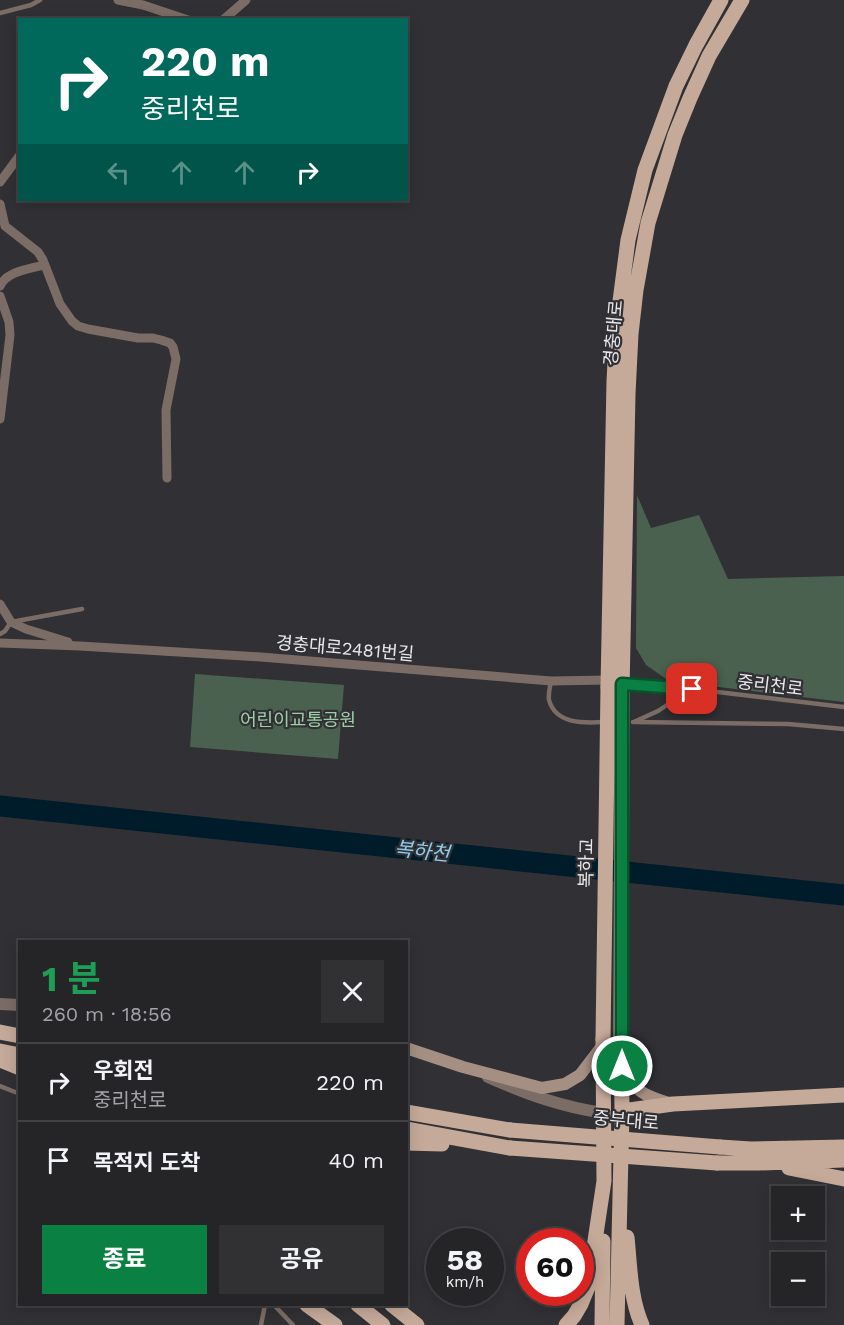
<!DOCTYPE html>
<html lang="ko">
<meta charset="utf-8">
<style>
body{margin:0;font-family:"Work Sans","Noto Sans KR",sans-serif;background:#313033;color:#f1f3f6;height:100vh;display:flex;flex-direction:column;font-size:22px;white-space:nowrap}
*{box-sizing:border-box;margin:0}
p{font-size:20px;color:#a3a4a7}
.icon{flex:none;width:33px;height:33px;fill:none;stroke:currentColor;stroke-width:2;stroke-linecap:round;stroke-linejoin:round}
.map{position:relative;flex:1;overflow:hidden}
.panel{position:absolute;left:18px;top:940px;width:390px;height:366px;display:flex;flex-direction:column;background:#252427;border-radius:0px;box-shadow:0 3px 15px #0003,0 0 0 2px #424144}
.panel>*{flex:none}
.banner{position:absolute;left:18px;top:18px;width:390px;height:183px;border-radius:0px;box-shadow:0 3px 15px #0003,0 0 0 2px #424144;background:#00695c;color:#fff;overflow:hidden}
.buttons{position:absolute;left:771px;top:1186px;display:grid;gap:12px}
.buttons a{display:grid;place-items:center;width:54px;height:54px;border-radius:0px;background:#252427;box-shadow:0 3px 15px #0003,0 0 0 2px #424144;font-size:30px}
.speed{position:absolute;left:426px;top:1228px;display:flex;gap:12px;font-size:30px;font-weight:700;text-align:center}
.speed>*{display:grid;place-content:center;width:78px;height:78px;border-radius:50%;background:#252427;box-shadow:0 3px 15px #0003,0 0 0 2px #424144;line-height:1}
.speed small{font-size:15px;font-weight:400}
.speed .limit{border:9px solid #d22;background:#fff;color:#111}
.pin{position:absolute;display:grid;place-items:center;width:51px;height:51px;color:#fff;margin:-26px;border-radius:12px;box-shadow:0 3px 9px #0006}
.me{position:absolute;width:66px;margin:-33px;rotate:0deg;stroke-linejoin:round;filter:drop-shadow(0 0 4px #0008)}
.turn{display:flex;align-items:center;gap:21px;height:126px;padding:0 24px;font-size:27px}
.turn .icon{width:78px;height:78px;stroke-width:2.5}
.turn b{display:block;font-size:42px;line-height:51px}
.lanes{display:flex;align-items:center;height:57px;padding:0 24px;background:#0003;justify-content:center;gap:30px;direction:ltr}
.lanes .off{opacity:.35}
.round{display:grid;place-items:center;flex:none;width:63px;height:63px;border-radius:0px;background:#313033}
.summary{display:flex;align-items:center;justify-content:space-between;height:102px;padding:0 24px}
h1{font-size:36px;font-weight:700;line-height:45px;color:#1e9e55}
.button{display:flex;gap:12px;margin-top:auto;padding:12px 24px}
.button a{flex:1;height:69px;border-radius:0px;background:#0b8043;color:#fff;font-size:24px;font-weight:700;line-height:69px;text-align:center}
.button a+a{background:#313033;color:#f1f3f6}
ul{padding:0;list-style:none}
li{display:flex;align-items:center;gap:18px;height:78px;padding:0 24px;border-top:2px solid #424144}
li div{flex:1}
li b{display:block;font-size:22px}
li em{font-style:normal}
.map>svg:first-child{display:block}
.green{fill:#4a614f}
.lines{fill:none;stroke-linecap:round;stroke-linejoin:round}
.river{stroke:#001b29;stroke-width:21}
.service{stroke:#7b6d65;stroke-width:4.5}
.minor{stroke:#7b6d65;stroke-width:9}
.tertiary{stroke:#7b6d65;stroke-width:12}
.secondary{stroke:#a58f83;stroke-width:12}
.primary{stroke:#c5a999;stroke-width:15}
.primary-bridge{stroke:#c5a999;stroke-width:15}
.route-casing{stroke:#07532c;stroke-width:15}
.route{stroke:#0b8043;stroke-width:10}
.labels{text-anchor:middle;dominant-baseline:central;stroke-width:4.5;stroke-linejoin:round;paint-order:stroke}
.street-label{font-size:18px;fill:#e8e7ea;stroke:#313034}
.park-label{font-size:18px;fill:#9ccfa7;stroke:#313034}
.water-label{font-size:20px;font-style:italic;fill:#91cdee;stroke:#313034}
</style>
<div class="map">
<svg width="844" height="1325" viewBox="0 0 844 1325">
<rect width="100%" height="100%" fill="#313034"/>
<path class="green" d="M637 495 651 528 699 515 728 579 844 576V702L669 681 646 665 636 648Z
M195 674 344 685 338 759 190 747Z"/>
<g class="lines">
<path class="river" d="M0 806 844 895"/>
<path class="service" d="M0 13 31 5 40 0
M0 634 5 631 11 622 82 609
M551 681C550 687 548 694 549 700 556 725 585 723 604 722
M626 685 692 689 844 707
M636 721 658 711 691 689
M633 722 788 724 844 729
M0 1086 20 1094
M274 1305 293 1325
M261 1325 265 1305"/>
<path class="minor" d="M118 0 143 5 188 20
M223 20 246 0
M0 182 20 155
M0 204 5 226 38 252 43 260 60 304 72 321 78 326 88 329 138 338H153L161 340 170 343 173 347 176 359 166 410 167 478
M0 286C7 271 30 269 44 265
M0 296 9 322 10 335 0 419
M0 604 11 622 26 629 68 642
M0 643 80 646 261 657 551 681 608 680"/>
<path class="tertiary" d="M0 1004 20 1005
M488 1077C527 1094 561 1107 604 1113"/>
<path class="secondary" d="M406 1048 463 1067 542 1088 565 1084 580 1075 603 1045
M622 1066C638 1093 640 1094 669 1103"/>
<path class="primary" d="M608 687 614 381 617 324 628 240 645 170 676 86 696 45 721 0
M622 691 628 394 631 334 636 290 648 223 675 135 690 98 709 56 742 0
M0 1032 20 1036
M0 1051 20 1055
M0 1060 20 1068
M622 1111 673 1104 844 1095
M406 1112 510 1130
M406 1129 510 1148
M406 1143 442 1144
M720 1147 751 1149 844 1147
M717 1163H759L844 1160
M789 1168 844 1179
M627 1237C630 1266 630 1298 642 1325
M307 1305 335 1325
M358 1305 383 1325
M392 1305 417 1325
M566 1325 574 1316 581 1304 588 1287 604 1181 603 1039
M602 1325 603 1241
M617 1325 622 1111 621 1039"/>
<path class="primary-bridge" d="M603 1039 608 687
M621 1039 622 691
M510 1130 720 1147
M510 1148 717 1163"/>
</g>
<g class="lines">
<defs>
<path id="route" d="M622 1066V684L692 689"/>
</defs>
<use href="#route" class="route-casing"/>
<use href="#route" class="route"/>
</g>
<g class="labels">
<g class="street-label">
<text transform="translate(613 333) rotate(-85)">경충대로</text>
<text transform="translate(345 648) rotate(5)">경충대로2481번길</text>
<text transform="translate(770 685) rotate(7)">중리천로</text>
<text transform="translate(586 863) rotate(-89)">복하교</text>
<text transform="translate(626 1120) rotate(5)">중부대로</text>
</g>
<g class="park-label">
<text x="298" y="719">어린이교통공원</text>
</g>
<g class="water-label">
<text transform="translate(422 851) rotate(6)">복하천</text>
</g>
</g>
</svg>
<div class="buttons">
<a>+</a>
<a>−</a>
</div>
<div class="speed"><div>58<small>km/h</small></div><div class="limit">60</div></div>
<div class="pin" style="left:692px;top:689px;background:#d93025"><svg class="icon" aria-label="arrive" viewBox="0 0 24 24"><path d="M6 21V4h12l-3 4 3 4H6"/></svg></div>
<svg class="me" style="left:622px;top:1066px" viewBox="-20 -20 40 40"><circle r="17" fill="#0b8043" stroke="#fff" stroke-width="3"/><path d="M0-11L8 9 0 5-8 9z" fill="#fff"/></svg>
<div class="banner">
<div class="turn"><svg class="icon" aria-label="right" viewBox="0 0 24 24"><path d="M7 20v-9h11M14 6l5 5-5 5"/></svg><div><b>220 m</b>중리천로</div></div>
<div class="lanes"><svg class="icon off" aria-label="left" viewBox="0 0 24 24"><path d="M17 20v-9H6M10 6l-5 5 5 5"/></svg><svg class="icon off" aria-label="ahead" viewBox="0 0 24 24"><path d="M12 20V5M6 11l6-6 6 6"/></svg><svg class="icon off" aria-label="ahead" viewBox="0 0 24 24"><path d="M12 20V5M6 11l6-6 6 6"/></svg><svg class="icon" aria-label="right" viewBox="0 0 24 24"><path d="M7 20v-9h11M14 6l5 5-5 5"/></svg></div>
</div>
<section class="panel">
<div class="summary"><div><h1>1 분</h1><p>260 m · 18:56</p></div><a class="round"><svg class="icon" aria-label="close" viewBox="0 0 24 24"><path d="M6 6l12 12M18 6L6 18"/></svg></a></div>
<ul>
<li><svg class="icon" aria-label="right" viewBox="0 0 24 24"><path d="M7 20v-9h11M14 6l5 5-5 5"/></svg><div><b>우회전</b><p>중리천로</p></div><em>220 m</em></li>
<li><svg class="icon" aria-label="arrive" viewBox="0 0 24 24"><path d="M6 21V4h12l-3 4 3 4H6"/></svg><div><b>목적지 도착</b></div><em>40 m</em></li>
</ul>
<div class="button"><a>종료</a><a>공유</a></div>
</section>
</div>
